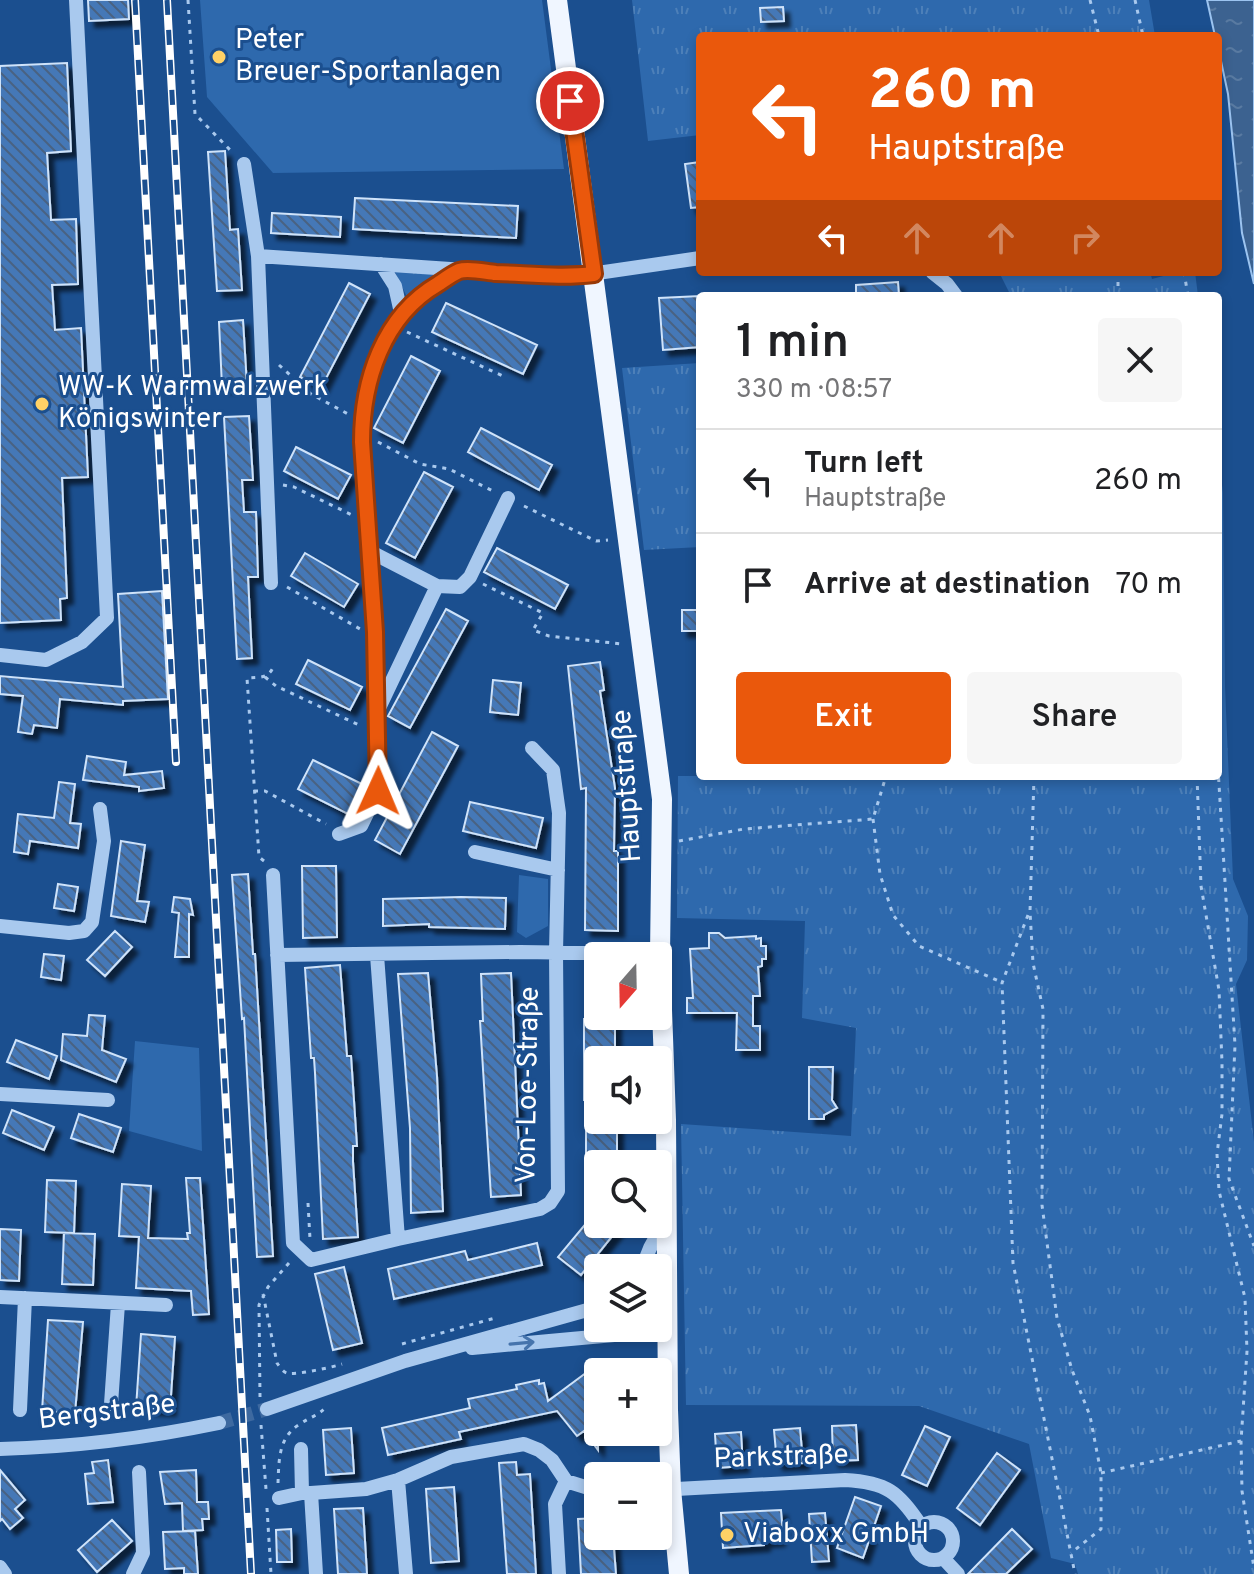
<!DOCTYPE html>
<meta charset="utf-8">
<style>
body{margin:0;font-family:Overpass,sans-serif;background:#f6f6f6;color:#202124;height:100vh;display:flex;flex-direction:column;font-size:30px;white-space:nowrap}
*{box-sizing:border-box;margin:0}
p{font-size:26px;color:#757577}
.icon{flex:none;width:44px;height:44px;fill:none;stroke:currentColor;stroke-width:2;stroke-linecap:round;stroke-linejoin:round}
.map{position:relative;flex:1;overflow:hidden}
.details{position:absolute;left:696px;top:292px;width:526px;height:488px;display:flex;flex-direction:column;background:#fff;border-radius:8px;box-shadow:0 4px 12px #0003}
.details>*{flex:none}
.hud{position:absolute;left:696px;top:32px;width:526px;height:244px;border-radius:8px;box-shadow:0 4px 12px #0003;background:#ea580c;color:#fff;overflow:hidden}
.needle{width:52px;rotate:200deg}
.controls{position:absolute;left:584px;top:942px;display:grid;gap:16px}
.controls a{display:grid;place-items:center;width:88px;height:88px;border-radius:8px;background:#fff;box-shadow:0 4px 12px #0003;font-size:40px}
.pin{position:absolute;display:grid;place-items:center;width:68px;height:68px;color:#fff;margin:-34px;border:4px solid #fff;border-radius:50%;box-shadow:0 2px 8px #0007}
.me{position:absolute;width:88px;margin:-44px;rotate:1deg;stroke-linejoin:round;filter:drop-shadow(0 0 6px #0008)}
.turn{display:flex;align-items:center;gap:28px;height:168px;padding:0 40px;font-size:36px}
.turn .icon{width:104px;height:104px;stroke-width:2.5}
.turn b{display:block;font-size:56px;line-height:68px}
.lanes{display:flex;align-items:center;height:76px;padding:0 40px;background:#0003;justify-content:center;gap:40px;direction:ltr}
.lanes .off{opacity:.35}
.round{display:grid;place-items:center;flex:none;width:84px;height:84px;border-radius:8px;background:#f6f6f6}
.overview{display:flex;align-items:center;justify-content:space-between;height:136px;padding:0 40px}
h1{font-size:48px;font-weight:600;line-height:60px}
.button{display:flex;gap:16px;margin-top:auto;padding:16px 40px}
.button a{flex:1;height:92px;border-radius:8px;background:#ea580c;color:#fff;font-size:32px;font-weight:600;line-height:92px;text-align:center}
.button a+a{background:#f6f6f6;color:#202124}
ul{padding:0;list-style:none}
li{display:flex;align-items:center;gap:24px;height:104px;padding:0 40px;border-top:2px solid #e0e0e0}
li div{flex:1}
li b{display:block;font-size:30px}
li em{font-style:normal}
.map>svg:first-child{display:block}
.grass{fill:url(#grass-tufts)}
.park{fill:#2e69ad}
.water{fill:url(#water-ripples);stroke:#9cc4f0;stroke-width:2}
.building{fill:url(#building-back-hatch);stroke:#cfe3fa;stroke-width:2;filter:url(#shadow)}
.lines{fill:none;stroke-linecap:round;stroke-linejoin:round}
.minor-tunnel{stroke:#3d69a0;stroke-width:14;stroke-dasharray:14 7;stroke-linecap:butt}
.path{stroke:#a9c9ee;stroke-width:3;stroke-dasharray:4 6;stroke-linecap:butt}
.minor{stroke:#a9c9ee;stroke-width:14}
.major{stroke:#f0f6ff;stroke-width:20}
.rail-casing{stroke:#fff;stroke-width:8}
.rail{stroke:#1b4f8f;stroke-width:5;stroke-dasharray:15;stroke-linecap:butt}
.oneway{stroke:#4674ac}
.route-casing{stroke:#983908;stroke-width:20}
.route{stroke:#ea580c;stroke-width:14}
.poi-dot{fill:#ffd166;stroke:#1b4f8f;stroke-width:3}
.labels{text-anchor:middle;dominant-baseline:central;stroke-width:6;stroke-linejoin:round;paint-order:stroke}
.poi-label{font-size:28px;fill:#fff;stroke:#1b4f8f;text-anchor:start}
.street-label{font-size:28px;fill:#fff;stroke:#1b4f8f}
</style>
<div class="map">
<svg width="1254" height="1574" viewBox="0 0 1254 1574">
<defs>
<pattern id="grass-tufts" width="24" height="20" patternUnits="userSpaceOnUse" patternTransform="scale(2)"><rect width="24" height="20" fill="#2e69ad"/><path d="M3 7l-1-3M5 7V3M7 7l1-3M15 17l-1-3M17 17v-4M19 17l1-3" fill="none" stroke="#4d80b9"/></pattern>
<pattern id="water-ripples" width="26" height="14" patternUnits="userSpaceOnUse" patternTransform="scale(2)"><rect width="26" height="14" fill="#3c6290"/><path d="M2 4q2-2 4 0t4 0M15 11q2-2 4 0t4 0" fill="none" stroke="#597aa1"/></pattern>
<pattern id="building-back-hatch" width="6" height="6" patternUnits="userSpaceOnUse" patternTransform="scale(2)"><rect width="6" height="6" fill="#4478b7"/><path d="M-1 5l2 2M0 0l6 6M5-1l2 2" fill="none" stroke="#486282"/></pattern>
<filter id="shadow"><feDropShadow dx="6" dy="6" stdDeviation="2" flood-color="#0009"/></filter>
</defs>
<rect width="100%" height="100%" fill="#1b4f8f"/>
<path class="grass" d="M632 0H1149L1155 36H700V135L648 141Z
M394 270 438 275 408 299Z
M999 272H1150L1152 279 1179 272H1195L1198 296H1011Z
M700 363V547L644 550 622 368Z
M1218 452 1223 493 1225 687 1233 879 1248 916 1247 960 1236 984 1254 1142V1574H1078L1075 1564 1051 1558 1029 1444 919 1406 686 1405 681 1124 851 1136 856 1028 802 1018 805 921 677 918 678 776H1218Z"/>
<path class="park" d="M200 0H542L564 169 273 173 207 97Z
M519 875 548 879V926L526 938 517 932Z
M135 1041 199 1048 202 1151 129 1131Z"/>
<path class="water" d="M1207 0H1254V284L1242 233 1228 94 1218 47V36H1215Z"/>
<path class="building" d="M88 0H128L129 19 89 21Z
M783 7 784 21 761 22 760 8Z
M67 63 71 151 47 153 51 220 76 219 78 284 52 285 55 330 81 328 88 477 62 478 67 598 60 599 61 620 0 623V66Z
M225 151 230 230 238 229 242 290 217 291 208 152Z
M700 162V207L691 208 685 164Z
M355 198 518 206 516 238 353 229Z
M272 213 341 217 340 237 271 233Z
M898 282 899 296H856V285Z
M349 283 370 294 321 388 300 377Z
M700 296V347L663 350 659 298Z
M446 303 537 345 523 374 432 332Z
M243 320 247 386 222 387 219 322Z
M411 356 440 371 403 443 374 428Z
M249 416 253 480H242L244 512H256L258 577H248L252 658 237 659 224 417Z
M481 428 552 465 539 490 468 452Z
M296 447 351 475 338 499 284 471Z
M424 472 453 487 415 558 386 543Z
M497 548 568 585 555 609 484 572Z
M305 553 358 584 344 607 291 576Z
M162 591 168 699 123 701V705L60 699 57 728 34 725 32 734 18 732 23 696 0 694V676L123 687 118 594Z
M446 609 468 621 410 728 388 716Z
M682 610H700V631H682Z
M308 660 362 687 350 710 296 684Z
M600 662 604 690 600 691 615 788 614 851H618V931L585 930 586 788 581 789 568 666Z
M493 680 521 683 518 715 490 712Z
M432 732 458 746 400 854 375 840Z
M87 756 126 762 124 775 162 771 164 788 139 791V787L83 780Z
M313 760 368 787 354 817 298 789Z
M59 782 75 784 70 823 81 824 78 848 30 841 28 854 14 852 18 814 54 818Z
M470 802 543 818 536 848 463 831Z
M121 841 145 845 137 901 149 902 145 922 111 916Z
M302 866H336L337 937 303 938Z
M248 874 253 954H255L273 1256 257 1257 244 1018 242 1019 232 875Z
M58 884 78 887 74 911 54 908Z
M174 897 190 899 193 915 189 914V957H175L179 913 172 912Z
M461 897 506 898 505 929 429 927V924L383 926V899Z
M115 931 132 947 105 976 87 960Z
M709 933H719L725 938 756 936V939L761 938V946H766V959H762V966L758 967 760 996H753V1026H760V1050H736L737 1013H687V998H693L690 949 709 948Z
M44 954 64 956 61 980 41 977Z
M340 965 347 1056H351L357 1146H353V1162L358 1237 323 1239 315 1073 314 1058H311L305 968Z
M428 973 437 1076 443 1211 411 1213 410 1128 398 974Z
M511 973 521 1195 491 1197 480 1021H483L481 974Z
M89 1015 105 1016 102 1050 126 1059 116 1082 61 1060 63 1034 87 1036Z
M584 1019H615V1051L598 1052V1100H584Z
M16 1040 57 1056 49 1079 7 1062Z
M809 1067H833L832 1100 837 1108 824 1115V1119H809Z
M12 1110 54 1127 44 1150 3 1133Z
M79 1114 121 1128 113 1152 71 1138Z
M586 1120H617V1164H586Z
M186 1178H200L209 1314 193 1315 191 1291 136 1288 139 1237 119 1236 122 1184 151 1186 148 1238 188 1239 187 1233H190Z
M47 1180 76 1181 74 1233 45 1232Z
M598 1209V1224H622L581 1275 558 1257Z
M0 1229 21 1230 19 1281 0 1280Z
M64 1233 95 1234 93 1285 62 1284Z
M537 1243 542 1265 394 1299 388 1269 465 1251 468 1260Z
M344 1267 362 1343 333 1350 315 1274Z
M48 1320 83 1322 75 1413 42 1411Z
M141 1334 175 1337 170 1410 136 1408Z
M598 1364V1450L584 1431 577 1436 557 1411 459 1432 461 1439 388 1455 382 1428 470 1408 468 1399 517 1389 516 1385 539 1380V1384L544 1383 548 1401Z
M856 1425 858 1460 833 1461 832 1426Z
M925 1426 950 1437 927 1486 902 1475Z
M351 1428 354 1473 326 1475 323 1430Z
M800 1428 803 1463 777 1464 774 1430Z
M741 1432 743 1466 717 1468 715 1434Z
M997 1453 1020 1470 980 1525 957 1508Z
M108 1460 113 1502 88 1504 85 1474 94 1473 92 1462Z
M516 1462 517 1475 530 1474 536 1574H507L499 1463Z
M0 1470 25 1500 15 1509 23 1518 10 1529 2 1519 0 1521Z
M196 1470 197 1502H208L209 1519H202L203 1530 183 1531 182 1503 165 1504 160 1472Z
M454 1487 459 1561 431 1563 426 1489Z
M855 1497 881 1506 863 1558 837 1548Z
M363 1508 367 1574H338L334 1509Z
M781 1510 783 1534 779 1535V1540L764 1541V1545L723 1548 721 1513Z
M825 1513 829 1561 812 1562 809 1514Z
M598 1518V1536H613L616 1574H581L578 1519Z
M112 1520 132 1541 97 1572 78 1550Z
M291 1529 292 1562H277L276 1530Z
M1012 1529 1032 1549 1006 1574H968Z
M195 1531 198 1574H184V1568L165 1569 163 1532Z"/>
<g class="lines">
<path class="minor-tunnel" d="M219 1423 267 1409"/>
<path class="path" d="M188 0 195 114 233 153
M1090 0 1099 36
M1135 0 1143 36
M1184 272 1188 296
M1118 296V272
M407 332 505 377
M279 365 311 394 348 414
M378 442 420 464 449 469 495 492
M283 485 294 487 352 515
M524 506 596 541 608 540
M483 584 543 613 533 630 549 636 622 644
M287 587 360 629
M265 677 276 686 361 726
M1218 768 1235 1045 1229 1179 1254 1246
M1034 776 1030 912 1033 963 1043 1009 1042 1205 1057 1318 1072 1370 1090 1416 1101 1473V1529L1071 1553
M1197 776 1201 886 1219 990 1222 1062V1114L1217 1154 1219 1191 1245 1298 1247 1351 1241 1441 1242 1491 1254 1568
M254 791H265L326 824
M873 819 880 874 893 915 919 946 1001 982
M679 841 744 829 873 819 886 776
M264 861 259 857 247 678C260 677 269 679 274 665
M1028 915 1002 983 1013 1263 1075 1574
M308 1203 310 1239
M263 1294 277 1363C279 1366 283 1372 287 1373 292 1376 334 1367 342 1364
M402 1344 495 1318
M260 1397 259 1305 268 1287 289 1263
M261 1425 266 1489
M1101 1473 1241 1441
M278 1483C279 1461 278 1437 300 1424 310 1417 318 1416 327 1406
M267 1508 271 1574"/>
<path class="minor" d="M244 164 258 256
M381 264 395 286 401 313
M932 272 947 284 956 296
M371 552 437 586 380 706
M271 583 258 256 570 277 700 258
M437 586 460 587 470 577 508 498
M0 655 46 660 82 642 107 618 76 0
M339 834 361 826 378 791 379 763 375 632 362 442C363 398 372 350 401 314 416 295 440 283 460 271
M475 852 558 870
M273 875 293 1243 311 1260 398 1239 540 1209 550 1203 558 1191 556 952 559 813 553 770 532 748
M0 926 69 933 84 931 92 922 104 841 100 809
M277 955 520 952 660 954
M377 955 398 1239
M0 1094 108 1100
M642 1268 650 1248 665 1221
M0 1297 166 1305
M472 1348 669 1330
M111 1404 118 1304
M267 1409 405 1361 598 1307
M20 1410 25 1298
M0 1449C74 1447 147 1438 219 1423
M301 1449 302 1493
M398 1480 406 1574
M658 1490 845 1480C886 1482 899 1492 921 1526
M279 1498 302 1493H311
M915 1541a19 19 0 1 1 38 0a19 19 0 1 1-38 0Z
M943 1558 958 1574
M0 1567 5 1574
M133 1574 143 1553 139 1472
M316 1574 311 1493 366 1489 398 1480 451 1457 524 1444 539 1450 552 1460 566 1481 598 1491
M559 1574 555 1504 566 1481"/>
<path class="major" d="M557 0 662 799 660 954 666 1120 668 1410 671 1489 679 1574"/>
<defs>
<path id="rail" d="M135 0 176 762
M167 0 251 1574"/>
</defs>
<use href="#rail" class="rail-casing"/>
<use href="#rail" class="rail"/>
</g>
<defs><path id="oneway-shaft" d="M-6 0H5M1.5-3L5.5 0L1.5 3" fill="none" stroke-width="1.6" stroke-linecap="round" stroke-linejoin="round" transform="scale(2)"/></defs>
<use class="oneway" href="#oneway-shaft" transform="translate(522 1343) rotate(-5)"/>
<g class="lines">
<defs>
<path id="route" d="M378 791 375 632 362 442C362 381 383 316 438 284 444 280 452 274 459 271 469 268 485 272 496 273 529 274 561 278 594 274L570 101"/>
</defs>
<use href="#route" class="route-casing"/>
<use href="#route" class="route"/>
</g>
<g class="poi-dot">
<circle cx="219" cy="57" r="8"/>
<circle cx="42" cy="404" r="8"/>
<circle cx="727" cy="1535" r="8"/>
</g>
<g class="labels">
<g class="poi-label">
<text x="235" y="41">Peter<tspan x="235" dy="32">Breuer-Sportanlagen</tspan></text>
<text x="58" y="388">WW-K Warmwalzwerk<tspan x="58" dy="32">Königswinter</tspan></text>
<text x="743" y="1535">Viaboxx GmbH</text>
</g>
<g class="street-label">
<text transform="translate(628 786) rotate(-94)">Hauptstraße</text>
<text transform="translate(529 1085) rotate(-89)">Von-Loe-Straße</text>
<text transform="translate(107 1413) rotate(-7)">Bergstraße</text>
<text transform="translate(781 1458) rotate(-2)">Parkstraße</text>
</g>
</g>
</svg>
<div class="controls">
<a><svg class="needle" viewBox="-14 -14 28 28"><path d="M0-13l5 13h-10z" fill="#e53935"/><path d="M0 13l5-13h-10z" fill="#757577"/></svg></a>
<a><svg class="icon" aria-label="sound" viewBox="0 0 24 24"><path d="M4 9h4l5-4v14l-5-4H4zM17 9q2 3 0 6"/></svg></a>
<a><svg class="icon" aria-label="search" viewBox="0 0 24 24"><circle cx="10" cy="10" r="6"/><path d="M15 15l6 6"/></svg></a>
<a><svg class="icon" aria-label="layers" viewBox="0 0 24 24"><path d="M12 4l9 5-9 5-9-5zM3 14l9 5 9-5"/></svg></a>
<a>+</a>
<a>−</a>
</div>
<div class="pin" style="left:570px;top:101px;background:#d93025"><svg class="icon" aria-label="arrive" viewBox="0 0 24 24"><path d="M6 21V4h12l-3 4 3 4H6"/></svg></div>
<svg class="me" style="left:378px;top:791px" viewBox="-20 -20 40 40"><path d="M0-17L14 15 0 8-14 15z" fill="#ea580c" stroke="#fff" stroke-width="4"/></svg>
<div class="hud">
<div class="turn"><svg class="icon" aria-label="left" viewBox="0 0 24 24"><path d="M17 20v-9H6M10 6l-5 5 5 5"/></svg><div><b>260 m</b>Hauptstraße</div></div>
<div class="lanes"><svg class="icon" aria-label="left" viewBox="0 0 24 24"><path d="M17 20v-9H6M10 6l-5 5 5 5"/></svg><svg class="icon off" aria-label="ahead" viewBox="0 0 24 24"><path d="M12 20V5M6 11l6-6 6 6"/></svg><svg class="icon off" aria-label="ahead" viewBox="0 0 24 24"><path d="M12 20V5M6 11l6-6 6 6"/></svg><svg class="icon off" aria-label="right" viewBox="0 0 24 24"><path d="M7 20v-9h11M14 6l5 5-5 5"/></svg></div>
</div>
<section class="details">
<div class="overview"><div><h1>1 min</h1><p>330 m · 08:57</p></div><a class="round"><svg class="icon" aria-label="close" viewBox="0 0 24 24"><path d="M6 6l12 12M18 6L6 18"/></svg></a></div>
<ul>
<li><svg class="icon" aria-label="left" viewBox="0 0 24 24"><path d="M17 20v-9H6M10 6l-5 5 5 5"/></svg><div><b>Turn left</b><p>Hauptstraße</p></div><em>260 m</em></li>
<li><svg class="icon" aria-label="arrive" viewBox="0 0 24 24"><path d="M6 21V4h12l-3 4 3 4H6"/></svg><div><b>Arrive at destination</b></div><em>70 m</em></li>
</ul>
<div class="button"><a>Exit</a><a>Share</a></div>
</section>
</div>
